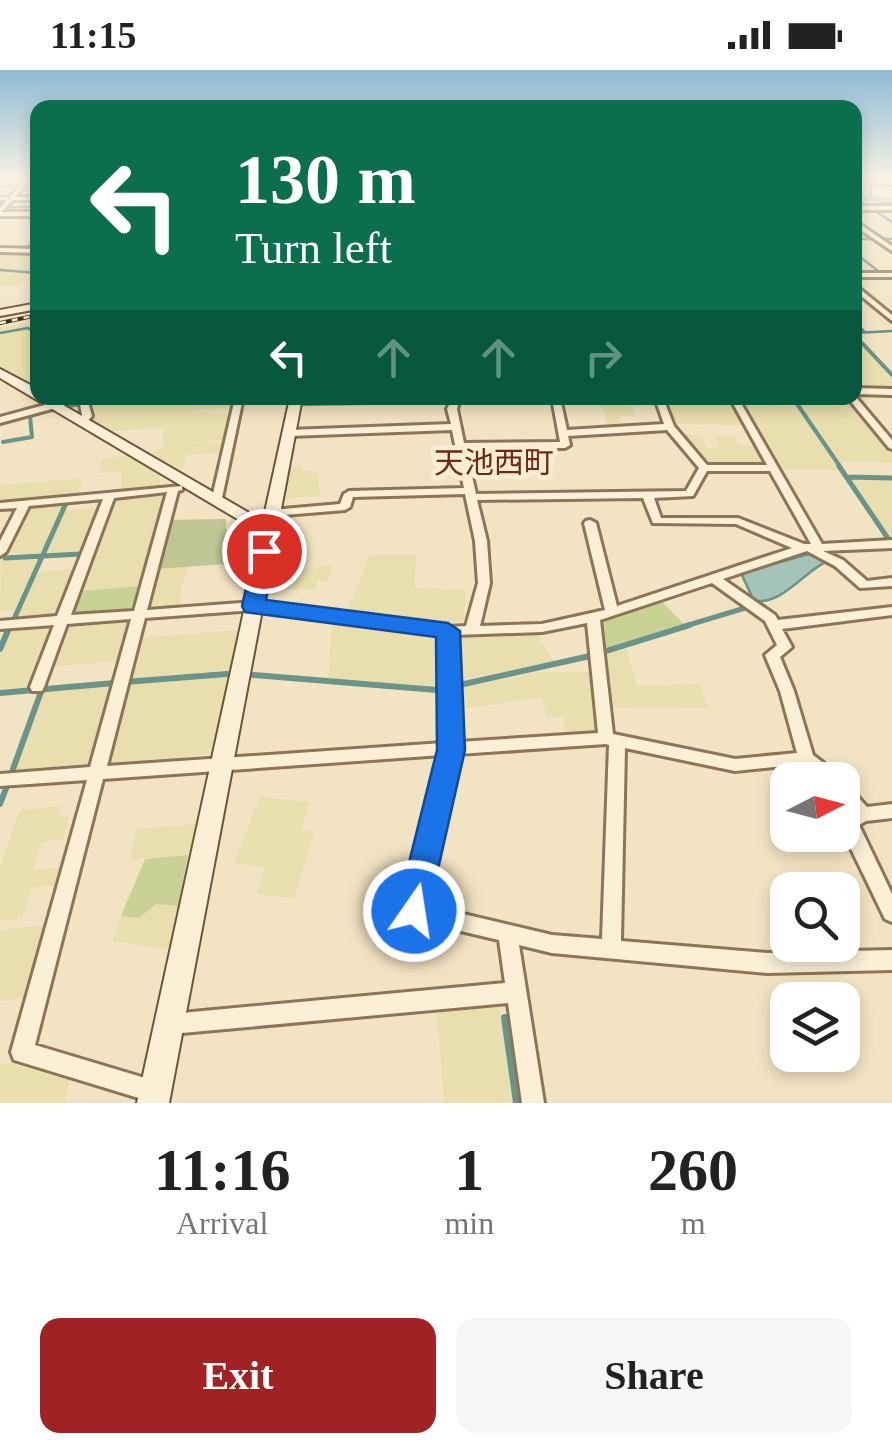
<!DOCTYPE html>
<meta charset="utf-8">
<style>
body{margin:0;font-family:"Times New Roman","Noto Sans JP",serif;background:#f6f6f6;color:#222;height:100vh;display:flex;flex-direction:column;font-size:38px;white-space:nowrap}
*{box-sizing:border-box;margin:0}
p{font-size:32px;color:#767676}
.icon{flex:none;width:55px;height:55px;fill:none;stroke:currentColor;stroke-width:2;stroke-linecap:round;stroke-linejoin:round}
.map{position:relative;height:1033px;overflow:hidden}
.panel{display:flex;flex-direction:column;background:#fff;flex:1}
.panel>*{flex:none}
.hud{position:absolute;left:30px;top:30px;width:832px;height:305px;border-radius:20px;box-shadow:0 5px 15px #0003;background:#0b6e4f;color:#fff;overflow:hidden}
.needle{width:65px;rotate:84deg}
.fabs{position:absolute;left:770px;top:692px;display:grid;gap:20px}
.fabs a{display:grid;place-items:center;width:90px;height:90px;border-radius:20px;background:#fff;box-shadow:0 5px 15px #0003;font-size:50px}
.pin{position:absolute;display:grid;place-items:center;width:85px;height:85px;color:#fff;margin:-42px;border:5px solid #fff;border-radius:50%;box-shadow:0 2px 10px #0007}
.me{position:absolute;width:110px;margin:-55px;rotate:13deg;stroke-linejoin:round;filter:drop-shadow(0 0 8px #0008)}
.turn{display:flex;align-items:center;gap:35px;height:210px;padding:0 40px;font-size:45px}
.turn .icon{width:130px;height:130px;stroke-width:2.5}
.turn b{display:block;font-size:70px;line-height:85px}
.lanes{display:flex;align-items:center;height:95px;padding:0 40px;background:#0003;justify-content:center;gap:50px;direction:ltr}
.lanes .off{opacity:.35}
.eta{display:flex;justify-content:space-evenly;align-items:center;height:170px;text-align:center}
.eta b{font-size:60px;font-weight:600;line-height:70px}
.primary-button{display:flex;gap:20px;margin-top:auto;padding:20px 40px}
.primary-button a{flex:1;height:115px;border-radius:20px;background:#a12224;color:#fff;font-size:40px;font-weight:600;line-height:115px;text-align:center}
.primary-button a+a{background:#f6f6f6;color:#222}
.status{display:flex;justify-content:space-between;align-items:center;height:70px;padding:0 50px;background:#fff;direction:ltr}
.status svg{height:28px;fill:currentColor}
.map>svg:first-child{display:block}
.farmland{fill:#e8deae}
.green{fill:#cad195}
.cemetery{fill:#bfc594}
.water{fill:#a4c4ba;stroke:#6a9389;stroke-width:2.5}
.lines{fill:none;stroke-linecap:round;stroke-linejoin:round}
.stream-far4{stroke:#6a9389;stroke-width:2.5}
.stream-far3{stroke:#6a9389;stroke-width:4}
.stream-far2{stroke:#6a9389;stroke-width:5}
.stream-far1{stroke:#6a9389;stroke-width:6}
.stream{stroke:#6a9389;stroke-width:8}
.river{fill:#a4c4ba;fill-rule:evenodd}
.street-casing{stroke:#8d7457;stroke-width:6}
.secondary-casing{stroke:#6f543a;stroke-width:4}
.street{fill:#fbf0d6;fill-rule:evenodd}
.secondary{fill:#fbf0d6;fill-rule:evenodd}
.rail-casing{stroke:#3c2b1d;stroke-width:4}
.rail{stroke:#f8edd2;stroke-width:2.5;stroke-dasharray:6;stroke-linecap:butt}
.route{fill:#1a73e8;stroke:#114b97;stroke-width:2.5}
.labels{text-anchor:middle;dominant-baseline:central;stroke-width:10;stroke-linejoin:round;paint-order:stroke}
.quarter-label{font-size:30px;fill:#6c2918;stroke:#f8edd2}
</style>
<div class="status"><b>11:15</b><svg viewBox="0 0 49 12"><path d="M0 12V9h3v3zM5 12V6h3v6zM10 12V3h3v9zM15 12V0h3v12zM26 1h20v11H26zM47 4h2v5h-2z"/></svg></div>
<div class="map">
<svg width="892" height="1033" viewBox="0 0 892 1033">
<rect width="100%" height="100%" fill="#f2e3c2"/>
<path class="farmland" d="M0 181H37V202L21 203 28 204 18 216H0Z
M37 251V261L26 258 37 267V319L0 297V258Z
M855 268 887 302 882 305 892 307V320L855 319Z
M133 328H237L234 337 187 342 230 345 223 370 186 373 226 372 224 383 186 385 182 401 151 383 164 375 163 358 112 361 91 349 88 334Z
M600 328H654L657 335 633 334 635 346H619L621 358 608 359Z
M795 328H847L892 384V393L839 392Z
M666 333 734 335 745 355 674 354Z
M743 335 797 336 840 400 779 399Z
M682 365H700L708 379 720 378 715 366 735 367 739 375 756 376 766 393 713 395Z
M129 385 160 403V418L121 422V402L99 403 102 389Z
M302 396V401H318L320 426 285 428 290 397Z
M83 408 77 426 0 434V415Z
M850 409H892V471Z
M163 421 168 422 141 516 82 521 117 425Z
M65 430 40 484 3 487 29 437Z
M101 438 83 482 45 484 65 440Z
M370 485H416L415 518 466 520 463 551 425 554 346 544Z
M39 488 15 540 0 541 1 490Z
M273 494H290L288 508 300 507 304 499 333 495 327 511H317L315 520 268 517Z
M187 496 178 537 146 535 155 499Z
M76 499 58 545 16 549 37 502Z
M127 549 132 554 122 591 54 596 70 553Z
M333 551 433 563 441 571 439 618 328 608Z
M56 554 31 617 0 619V585L12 557Z
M238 560 229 600 126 609 137 568Z
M536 563 554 592 457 610 456 569 461 564Z
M626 577 638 616 700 614 708 638 608 637 603 585Z
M540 602H592L597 663 565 664 564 647H547L542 627 455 640 454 619Z
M228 607 212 684 110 694 106 688 124 615Z
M115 616 91 693 14 701 45 622Z
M260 727 309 732 301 760 314 762 294 828 257 824 265 797 234 793Z
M61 736 58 747H69L63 769 42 771 33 800 64 798 59 815 32 818 22 849 0 851V797L20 740Z
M196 754 188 785 130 790 136 759Z
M156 834 178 836 168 879 113 871 121 846 139 848Z
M49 855 29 927 0 931V860Z
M499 935 512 1033H444L437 941Z
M7 993 70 1010 64 1033H0V994Z"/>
<path class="green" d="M141 516 130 540 74 544 82 521Z
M661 531 685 555 602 581 598 552Z
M188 785 178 836 156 834 139 848 121 846 145 789Z"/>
<path class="cemetery" d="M226 449 227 494 155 499 168 450Z"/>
<path class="water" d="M812 483 828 491C805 500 783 535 754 531L741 503Z"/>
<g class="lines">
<path class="stream-far4" d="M870 112 871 127
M24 116H38
M0 117 16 116
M863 130 857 129 870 138
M6 137H38
M872 139 892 152
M855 169H876
M880 169H892
M20 180 38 172
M855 183 882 204
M0 200 38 203
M855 253 865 262
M0 263 28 258 38 265
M855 263 892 261
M855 266 864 276"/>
<path class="stream-far3" d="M862 273 892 305
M793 328 841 398
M88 333 126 328
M69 336 81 334
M3 372 32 367 30 346 50 340"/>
<path class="stream-far2" d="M847 407 892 408
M827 474 889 470 839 396
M5 488 81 484
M14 549 67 431
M682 557 745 538"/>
<path class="stream-far1" d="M0 579 9 558
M603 582 690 555
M253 605 437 620
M125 612 227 604
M455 616 590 586
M0 623 115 613
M13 699 42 619
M0 734 7 716"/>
<path class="stream" d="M505 948 517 1033"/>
<path class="river" d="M855 124 892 128V134L855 130Z"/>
<defs>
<path id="street" d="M27 108H32L15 127H38V130H13L1 142H38V146H0V138L7 130H0V128L10 127Z
M855 109 892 112V114L855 111Z
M855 136H892V140H855Z
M855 151 892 176V181L855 156Z
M0 178 38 179V183L0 182Z
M855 203H892V207H855Z
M855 215 892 245V251L855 221Z
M855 318 892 319V325L855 324Z
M855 326 892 370V379L889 378 848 328Z
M79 328H87L92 346 86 353 83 354 78 351 82 346Z
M235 328H243L222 428 217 431 212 428Z
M295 328H460L457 339 464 373 560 372 552 328H560L567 360 664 354 655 328H663L674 356 707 395H767L730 328H738L822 474 892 470V478L823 481 843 490 867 511 892 508V516L860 518 835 496 807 481 723 509 775 545 778 550 892 537V545L782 559 792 577 780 587 794 621 813 685 839 705 841 710H822L803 694 735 701 625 678 621 871 767 883 892 880V900L767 903 552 883 519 875 544 1033H522L508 933 171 964 164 961 161 954 164 947 171 944 505 913 499 870 414 850 407 847 405 841 442 685 103 709 35 975 155 1011 163 1014 166 1022 163 1030 155 1033 14 990 11 982 87 710 0 716V704L90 697 131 549 67 554 44 617 42 621H32L30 617 54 555 0 559V551L57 546 103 429 29 436 6 482 0 486V471L17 438 0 439V433L182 416V420L178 421 147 540 254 532 448 557 466 556 478 513 475 471 465 424 353 427 350 437 345 440 272 446 266 443 272 440 340 434 344 424 349 421 464 418 452 360 289 366 284 363 289 360 451 354 447 339 451 331 292 333 291 331ZM667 360 699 398 686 421 476 424 466 379 565 378 570 375 568 366ZM707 401H770L811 474H804L738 448H661L654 428 693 426ZM167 422 134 541 71 545 114 428ZM643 428 653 453 736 454 792 478 617 536 596 453 590 450 586 451 584 453 605 540 542 554 480 556 490 513 487 471 477 430ZM712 513 765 551 777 575 765 585 780 621 797 683 735 689 613 664 600 550ZM254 540 441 565 443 673 107 696 145 548ZM587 553 598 663 459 672 455 565 542 562ZM606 674 609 675 602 869 552 865 425 835 458 684Z
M56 332 60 335 59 337 0 353V347Z
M842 715 848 716 867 737 892 734V748L866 751 859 755 892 824V852L885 849 842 760V749L851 742 842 733Z"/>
<path id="secondary" d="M38 233V239L0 246V240Z
M0 299 38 319V328H51L263 451 290 328H302L169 1033H137L261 463 0 308Z"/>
</defs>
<use href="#street" class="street-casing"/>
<use href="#secondary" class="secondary-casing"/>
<use href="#street" class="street"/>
<use href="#secondary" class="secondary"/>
<defs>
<path id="rail" d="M0 253 38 245"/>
</defs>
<use href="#rail" class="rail-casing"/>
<use href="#rail" class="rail"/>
</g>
<linearGradient id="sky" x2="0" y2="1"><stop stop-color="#8dbad6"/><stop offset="0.43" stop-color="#f9f2e4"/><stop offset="1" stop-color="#f9f2e4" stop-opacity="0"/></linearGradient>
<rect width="892" height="253" fill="url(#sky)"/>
<path class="route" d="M264 474 275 481 266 530 448 553 460 561 465 680 426 852 414 857 402 852 397 841 437 680 436 567 245 542 242 536 254 481Z"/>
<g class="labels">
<g class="quarter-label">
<text x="494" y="392">天池西町</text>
</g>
</g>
</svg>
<div class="fabs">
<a><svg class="needle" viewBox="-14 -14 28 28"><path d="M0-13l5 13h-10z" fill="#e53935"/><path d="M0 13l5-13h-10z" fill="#767676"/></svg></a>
<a><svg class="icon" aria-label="search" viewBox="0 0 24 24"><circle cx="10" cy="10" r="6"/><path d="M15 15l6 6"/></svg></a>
<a><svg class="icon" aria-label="layers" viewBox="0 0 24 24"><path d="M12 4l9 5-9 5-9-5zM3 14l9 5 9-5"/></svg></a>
</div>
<div class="pin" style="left:264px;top:481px;background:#d93025"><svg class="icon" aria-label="arrive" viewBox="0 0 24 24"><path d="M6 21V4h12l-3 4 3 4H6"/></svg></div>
<svg class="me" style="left:414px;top:841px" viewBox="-20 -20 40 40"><circle r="17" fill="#1a73e8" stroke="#fff" stroke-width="3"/><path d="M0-11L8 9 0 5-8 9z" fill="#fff"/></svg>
<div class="hud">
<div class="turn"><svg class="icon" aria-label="left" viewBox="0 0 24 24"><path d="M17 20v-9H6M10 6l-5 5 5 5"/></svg><div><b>130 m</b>Turn left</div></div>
<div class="lanes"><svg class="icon" aria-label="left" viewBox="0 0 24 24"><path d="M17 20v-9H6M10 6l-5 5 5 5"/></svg><svg class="icon off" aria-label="ahead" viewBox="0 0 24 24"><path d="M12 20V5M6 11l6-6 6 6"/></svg><svg class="icon off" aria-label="ahead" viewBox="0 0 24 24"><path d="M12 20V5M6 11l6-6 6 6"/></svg><svg class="icon off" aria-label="right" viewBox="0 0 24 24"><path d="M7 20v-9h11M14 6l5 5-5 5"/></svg></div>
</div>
</div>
<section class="panel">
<div class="eta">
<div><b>11:16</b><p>Arrival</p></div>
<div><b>1</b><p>min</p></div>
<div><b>260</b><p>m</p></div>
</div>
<div class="primary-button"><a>Exit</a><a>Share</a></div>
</section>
